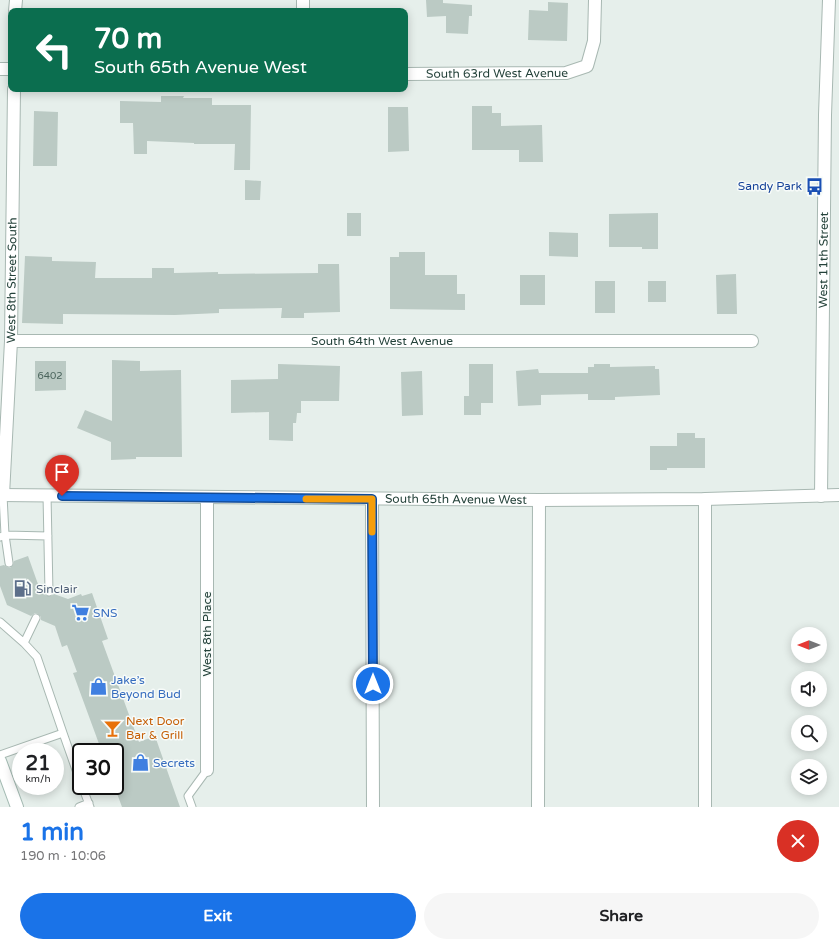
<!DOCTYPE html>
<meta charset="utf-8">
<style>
body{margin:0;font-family:"Varela Round",sans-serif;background:#f6f6f6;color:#202124;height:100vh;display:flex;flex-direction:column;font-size:15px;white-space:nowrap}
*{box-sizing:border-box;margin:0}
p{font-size:13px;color:#757577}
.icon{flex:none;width:22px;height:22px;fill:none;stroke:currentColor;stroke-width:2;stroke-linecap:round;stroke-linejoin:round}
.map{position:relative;height:807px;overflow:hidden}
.panel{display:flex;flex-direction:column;background:#fff;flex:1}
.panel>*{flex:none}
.guide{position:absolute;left:8px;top:8px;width:400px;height:84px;border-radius:8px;box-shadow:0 2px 10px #0003;background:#0b6e4f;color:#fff;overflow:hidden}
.needle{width:26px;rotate:270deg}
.tools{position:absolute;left:791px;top:627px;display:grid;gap:8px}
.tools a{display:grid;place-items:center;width:36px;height:36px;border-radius:50%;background:#fff;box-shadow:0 2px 10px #0003;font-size:20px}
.speed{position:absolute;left:12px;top:743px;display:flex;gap:8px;font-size:20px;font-weight:700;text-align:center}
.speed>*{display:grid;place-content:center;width:52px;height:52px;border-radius:50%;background:#fff;box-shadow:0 2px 10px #0003;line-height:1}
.speed small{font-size:10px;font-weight:400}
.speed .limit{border:2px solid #111;border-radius:6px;background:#fff;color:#111}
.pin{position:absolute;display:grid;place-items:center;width:34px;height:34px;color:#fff;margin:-41px -17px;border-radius:50% 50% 50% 0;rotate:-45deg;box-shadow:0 0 4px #0007}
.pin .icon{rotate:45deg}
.me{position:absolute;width:44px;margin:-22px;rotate:0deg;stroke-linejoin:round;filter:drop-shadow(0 0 3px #0008)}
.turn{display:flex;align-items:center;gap:14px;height:84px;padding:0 20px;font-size:18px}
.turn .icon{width:52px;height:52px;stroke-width:2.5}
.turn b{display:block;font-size:28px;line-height:34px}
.round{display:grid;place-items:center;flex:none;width:42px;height:42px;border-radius:21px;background:#f6f6f6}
.head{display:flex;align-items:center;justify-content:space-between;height:68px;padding:0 20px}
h1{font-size:24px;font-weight:700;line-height:30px;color:#1a73e8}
.action{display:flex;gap:8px;margin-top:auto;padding:8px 20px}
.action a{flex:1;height:46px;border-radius:24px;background:#1a73e8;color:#fff;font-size:16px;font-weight:700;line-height:46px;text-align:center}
.action a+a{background:#f6f6f6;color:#202124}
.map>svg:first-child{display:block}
.building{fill:#bbcac4}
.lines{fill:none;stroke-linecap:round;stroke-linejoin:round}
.lane-casing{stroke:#a8b8b2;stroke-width:9}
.street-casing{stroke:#a8b8b2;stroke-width:14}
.secondary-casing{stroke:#a4bbb3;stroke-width:14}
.lane{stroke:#fff;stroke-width:7}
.street{stroke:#fff;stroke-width:12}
.secondary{stroke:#fff;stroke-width:12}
.route-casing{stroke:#114b97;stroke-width:10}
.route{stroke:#1a73e8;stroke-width:7}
.slow{stroke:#f59e0b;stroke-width:7}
.labels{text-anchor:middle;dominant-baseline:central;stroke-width:3;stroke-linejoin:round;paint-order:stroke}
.number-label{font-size:10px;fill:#4a645c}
.street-label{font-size:12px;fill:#24423a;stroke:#f7fbf9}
.transit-label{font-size:12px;fill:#164399;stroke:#f7fbf9;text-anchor:end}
.service-label{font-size:12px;fill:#4e5e75;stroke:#f7fbf9;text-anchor:start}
.shop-label{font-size:12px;fill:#366cbe;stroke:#f7fbf9;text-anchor:start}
.food-label{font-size:12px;fill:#c56008;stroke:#f7fbf9;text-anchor:start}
</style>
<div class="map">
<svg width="839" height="807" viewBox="0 0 839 807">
<rect width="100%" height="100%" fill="#e6efeb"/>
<path class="building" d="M426 0H443V3L472 5V16H469L468 34 446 33V16L427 17Z
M548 2 568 3 567 41 528 40 529 10 548 11Z
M161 96H184L183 98H212V105H251L250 170H234L235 144H194V143L147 141V154H134L133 123H120V101L161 102Z
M472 106H492V113H501V126L542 125 543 162H519V150H472Z
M388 107H408L409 151 388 152Z
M34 111 58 112 57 166H33Z
M245 180 261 181 260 200H245Z
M347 213H361V236H347Z
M658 213V249H642V247H609V214Z
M549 232 578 233V257L549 256Z
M399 252H425V275H457V294H465V310L390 309V257H399Z
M25 256 52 257V261L96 262 95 278H152V268H174V273L218 272V274L318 273V264H339L340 312 304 313V318H281L282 308 219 309V313L175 315 63 314V324L22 323Z
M736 274 737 314H717L716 275Z
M520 275H545V305H520Z
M595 281H615V313H595Z
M648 281H666V302H648Z
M112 360 140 361V371L181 370 182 457H136V459L111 460V442L77 428 85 410 112 421Z
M35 361H66V390L35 391Z
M278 364 340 366 339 401H301V413H297L296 423H293V441L269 440V412L231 413V380L278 379Z
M469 364H493V403H481V415H464V396H469Z
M594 364H610V367L655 366V369H659L660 395 615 397V400H588V394L541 395V405L518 406 516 371 538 369 539 373H588V367H594Z
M422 371 423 415 402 416 401 372Z
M677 433H695V438H705V468H667V470H650V446H677Z
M28 556 39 587 44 589 46 596H51L54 594 68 599 81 594 82 596 92 593 108 639 102 641 139 742 155 736 180 807H122L115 788V752H102L73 673 77 672 67 645 62 647 55 626 41 620V617L38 614 35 613 31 616 7 605 0 586V566L4 565 7 567 10 568 13 565 14 561Z"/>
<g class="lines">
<defs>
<path id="lane" d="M47 495 49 592
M0 537 5 535 3 495
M9 563 5 535 48 536
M0 622 24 643 37 657 63 733
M24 643 36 618
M0 755 63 733 81 784
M82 786 90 807
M79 807 89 803
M192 807 188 796 207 770"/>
<g id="street">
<path d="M15 11 16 0"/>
<path d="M303 11V0"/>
<path d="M0 69H11"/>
<path id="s1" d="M405 74 566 73 587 66 594 41 595 0"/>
<path id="s2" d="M11 341H752"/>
<path id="s3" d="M0 495 539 500 705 499 839 495"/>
<path id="s4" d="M3 495 11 341 14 89"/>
<path id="s5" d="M821 496 825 115 829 0"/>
<path d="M372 499 373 807"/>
<path d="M207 770V498"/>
<path d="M538 807 539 500"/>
<path d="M705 807V499"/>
</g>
<path id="secondary" d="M0 761 17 807"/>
</defs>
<use href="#lane" class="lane-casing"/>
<use href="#street" class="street-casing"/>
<use href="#secondary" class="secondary-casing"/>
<use href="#lane" class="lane"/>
<use href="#street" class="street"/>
<use href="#secondary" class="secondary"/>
</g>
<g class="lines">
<defs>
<path id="route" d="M62 496 372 499 373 684"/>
</defs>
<use href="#route" class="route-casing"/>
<use href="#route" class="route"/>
<path class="slow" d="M306 499H372V532"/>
</g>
<defs>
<symbol id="bus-bare" viewBox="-9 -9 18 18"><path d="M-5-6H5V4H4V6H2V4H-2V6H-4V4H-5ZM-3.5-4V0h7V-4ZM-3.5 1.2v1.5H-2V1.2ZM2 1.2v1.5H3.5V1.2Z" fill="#1a4fb4" stroke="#f7fbf9" stroke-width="2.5" paint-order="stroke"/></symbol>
<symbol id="fuel-bare" viewBox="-9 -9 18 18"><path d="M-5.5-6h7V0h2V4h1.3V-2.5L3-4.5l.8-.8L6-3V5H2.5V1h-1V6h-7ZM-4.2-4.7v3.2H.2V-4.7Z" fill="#5c6f8a" stroke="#f7fbf9" stroke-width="2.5" paint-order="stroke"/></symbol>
<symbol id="supermarket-bare" viewBox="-9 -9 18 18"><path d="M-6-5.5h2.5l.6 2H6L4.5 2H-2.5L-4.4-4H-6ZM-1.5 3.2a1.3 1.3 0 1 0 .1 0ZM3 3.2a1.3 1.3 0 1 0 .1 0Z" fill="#3f7fe0" stroke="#f7fbf9" stroke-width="2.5" paint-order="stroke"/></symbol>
<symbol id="shop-bare" viewBox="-9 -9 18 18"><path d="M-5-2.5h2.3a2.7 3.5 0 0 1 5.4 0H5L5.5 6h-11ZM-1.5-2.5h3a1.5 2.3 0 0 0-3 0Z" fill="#3f7fe0" stroke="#f7fbf9" stroke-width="2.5" paint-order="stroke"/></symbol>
<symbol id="bar-bare" viewBox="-9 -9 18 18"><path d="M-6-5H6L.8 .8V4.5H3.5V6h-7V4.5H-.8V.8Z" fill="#e8710a" stroke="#f7fbf9" stroke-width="2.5" paint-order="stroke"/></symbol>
</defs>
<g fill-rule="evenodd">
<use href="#bus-bare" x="802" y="174" width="25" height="25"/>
<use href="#fuel-bare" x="10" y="576" width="25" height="25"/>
<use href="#supermarket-bare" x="68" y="600" width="25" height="25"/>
<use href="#shop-bare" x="86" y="674" width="25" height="25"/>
<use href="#bar-bare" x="100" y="716" width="25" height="25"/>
<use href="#shop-bare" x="128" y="750" width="25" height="25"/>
</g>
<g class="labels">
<g class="number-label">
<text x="50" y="376">6402</text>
</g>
<g class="street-label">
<text stroke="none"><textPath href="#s1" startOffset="92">South 63rd West Avenue</textPath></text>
<text stroke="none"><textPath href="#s5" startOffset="236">West 11th Street</textPath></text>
<text stroke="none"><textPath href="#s4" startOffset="215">West 8th Street South</textPath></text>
<text stroke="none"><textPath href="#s2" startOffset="371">South 64th West Avenue</textPath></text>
<text stroke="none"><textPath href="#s3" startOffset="456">South 65th Avenue West</textPath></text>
<text transform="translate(207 634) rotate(-90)">West 8th Place</text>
</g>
<g class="transit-label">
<text x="802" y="186">Sandy Park</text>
</g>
<g class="service-label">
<text x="36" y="589">Sinclair</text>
</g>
<g class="shop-label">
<text x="93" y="613">SNS</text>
<text x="111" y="680">Jake’s<tspan x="111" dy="14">Beyond Bud</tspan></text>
<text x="153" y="763">Secrets</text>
</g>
<g class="food-label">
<text x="126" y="721">Next Door<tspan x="126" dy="14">Bar &amp; Grill</tspan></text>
</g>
</g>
</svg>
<div class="tools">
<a><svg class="needle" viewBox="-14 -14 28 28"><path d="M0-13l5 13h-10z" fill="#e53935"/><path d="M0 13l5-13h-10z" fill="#757577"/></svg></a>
<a><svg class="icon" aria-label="sound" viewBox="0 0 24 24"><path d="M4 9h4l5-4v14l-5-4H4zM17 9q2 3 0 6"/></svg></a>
<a><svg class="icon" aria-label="search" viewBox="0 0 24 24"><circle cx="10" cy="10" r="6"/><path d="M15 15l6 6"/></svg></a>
<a><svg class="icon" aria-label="layers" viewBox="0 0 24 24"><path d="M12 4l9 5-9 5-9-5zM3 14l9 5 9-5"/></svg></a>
</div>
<div class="speed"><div>21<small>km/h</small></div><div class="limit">30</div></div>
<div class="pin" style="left:62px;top:496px;background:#d93025"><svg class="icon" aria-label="arrive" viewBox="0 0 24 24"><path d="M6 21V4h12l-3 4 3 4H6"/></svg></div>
<svg class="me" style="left:373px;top:684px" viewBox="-20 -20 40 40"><circle r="17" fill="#1a73e8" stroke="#fff" stroke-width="3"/><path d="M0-11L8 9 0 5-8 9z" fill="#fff"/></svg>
<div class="guide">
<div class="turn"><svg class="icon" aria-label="left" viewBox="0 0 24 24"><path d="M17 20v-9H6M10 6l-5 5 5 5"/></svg><div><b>70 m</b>South 65th Avenue West</div></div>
</div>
</div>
<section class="panel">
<div class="head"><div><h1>1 min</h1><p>190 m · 10:06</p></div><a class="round" style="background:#d93025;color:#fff"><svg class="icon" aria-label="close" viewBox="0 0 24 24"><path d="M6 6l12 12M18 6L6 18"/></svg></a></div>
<div class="action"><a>Exit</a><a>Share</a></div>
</section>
